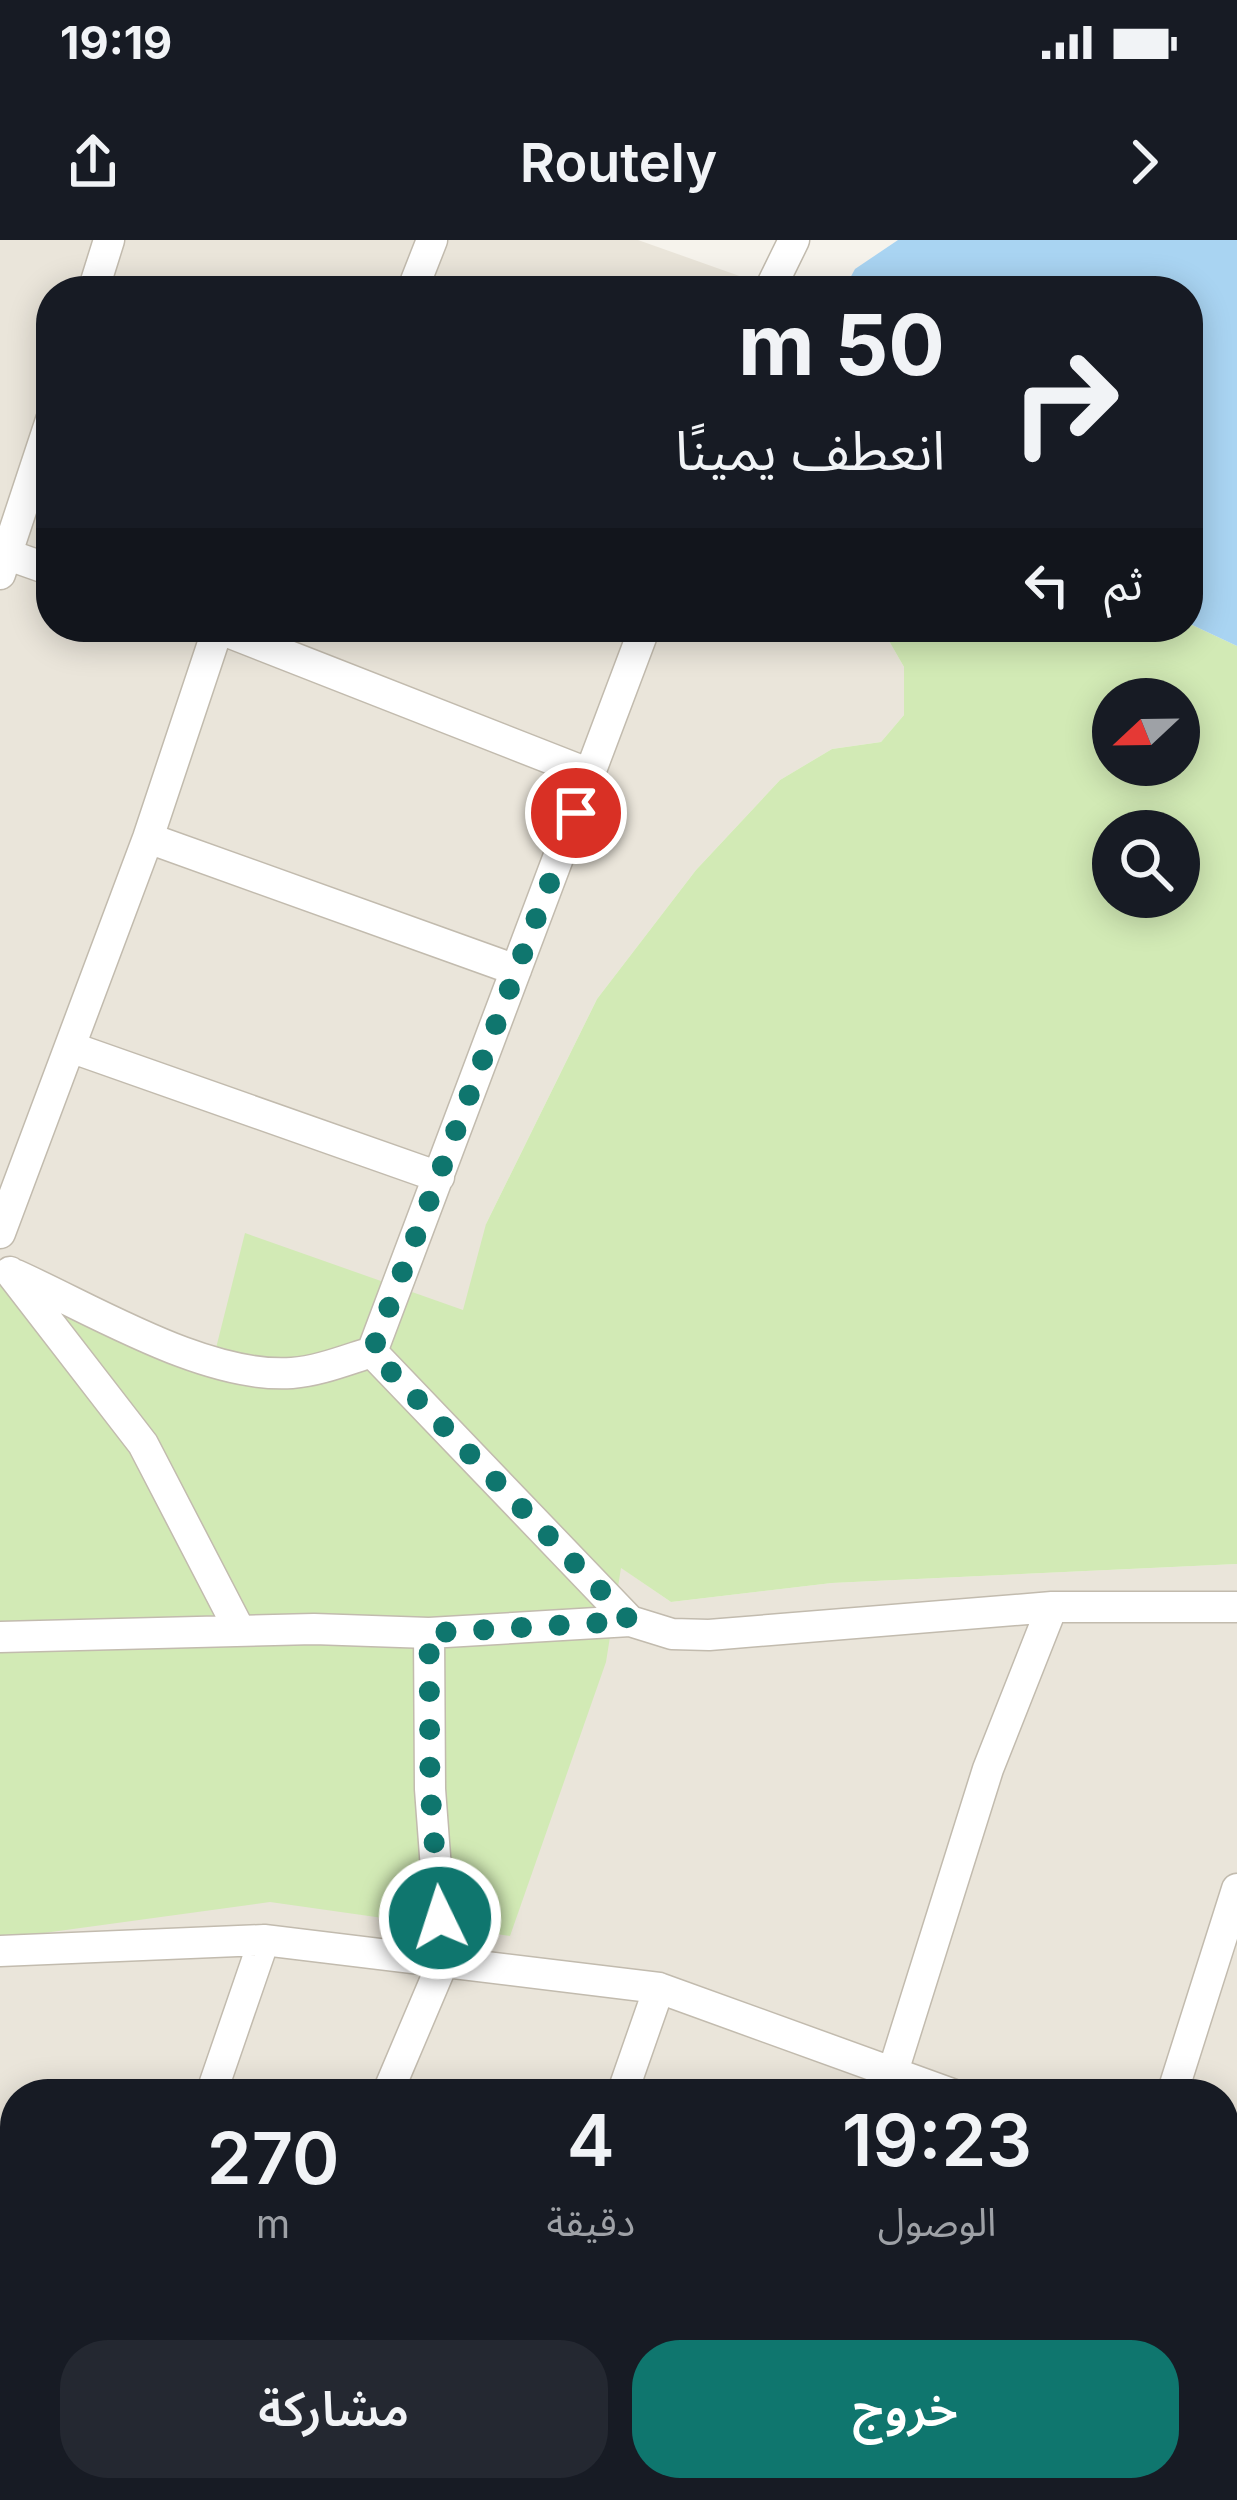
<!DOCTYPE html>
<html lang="ar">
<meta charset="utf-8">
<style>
body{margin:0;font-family:Inter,"Noto Sans Arabic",sans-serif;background:#242831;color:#f1f3f6;direction:rtl;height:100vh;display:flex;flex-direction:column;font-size:45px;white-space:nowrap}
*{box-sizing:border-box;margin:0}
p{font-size:39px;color:#9ea1a6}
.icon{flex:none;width:66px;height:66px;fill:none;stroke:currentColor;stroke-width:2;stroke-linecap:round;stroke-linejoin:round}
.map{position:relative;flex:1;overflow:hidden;direction:ltr}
.sheet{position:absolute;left:0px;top:1839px;width:1239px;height:423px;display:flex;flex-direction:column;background:#171b24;border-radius:48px 48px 0 0;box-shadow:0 6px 30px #0003;direction:rtl}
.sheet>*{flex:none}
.banner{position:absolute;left:36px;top:36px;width:1167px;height:366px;border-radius:48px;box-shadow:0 6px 30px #0003;direction:rtl;background:#171b24;color:#f1f3f6;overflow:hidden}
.needle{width:78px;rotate:248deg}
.controls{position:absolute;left:1092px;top:438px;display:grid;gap:24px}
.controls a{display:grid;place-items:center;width:108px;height:108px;border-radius:50%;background:#171b24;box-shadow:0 6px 30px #0003;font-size:60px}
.pin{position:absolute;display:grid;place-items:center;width:102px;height:102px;color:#fff;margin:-51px;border:6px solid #fff;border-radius:50%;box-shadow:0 3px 12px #0007}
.me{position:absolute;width:132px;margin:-66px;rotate:356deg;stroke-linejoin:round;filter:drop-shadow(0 0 9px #0008)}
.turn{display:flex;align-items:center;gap:42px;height:252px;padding:0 60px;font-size:54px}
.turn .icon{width:156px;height:156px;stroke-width:2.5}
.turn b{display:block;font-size:84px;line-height:102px}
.then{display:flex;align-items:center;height:114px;padding:0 60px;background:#0003;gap:24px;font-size:45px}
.eta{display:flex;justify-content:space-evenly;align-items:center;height:204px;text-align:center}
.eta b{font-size:72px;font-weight:600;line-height:84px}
.cta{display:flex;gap:24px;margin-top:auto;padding:24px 60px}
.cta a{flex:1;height:138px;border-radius:48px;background:#0f766e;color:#fff;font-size:48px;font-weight:600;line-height:138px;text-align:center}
.cta a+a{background:#242831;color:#f1f3f6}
.status{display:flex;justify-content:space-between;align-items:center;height:84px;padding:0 60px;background:#171b24;direction:ltr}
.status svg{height:33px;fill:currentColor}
header{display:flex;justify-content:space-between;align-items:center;height:156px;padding:0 60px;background:#171b24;font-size:54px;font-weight:600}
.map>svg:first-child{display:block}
.residential{fill:#eae5da;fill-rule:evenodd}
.green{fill:#d2eab5;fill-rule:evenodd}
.water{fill:#a9d4f2}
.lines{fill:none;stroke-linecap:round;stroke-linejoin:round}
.minor-casing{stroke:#c2bbae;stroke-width:33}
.minor{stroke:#fff;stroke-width:30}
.route{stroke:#0f766e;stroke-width:21;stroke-dasharray:0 37.8}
</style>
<div class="status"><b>19:19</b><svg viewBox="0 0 49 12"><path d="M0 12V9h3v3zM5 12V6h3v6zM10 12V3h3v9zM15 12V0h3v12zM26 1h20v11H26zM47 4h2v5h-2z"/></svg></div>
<header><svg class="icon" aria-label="forward" viewBox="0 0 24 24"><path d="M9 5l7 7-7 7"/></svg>Routely<svg class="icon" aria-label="share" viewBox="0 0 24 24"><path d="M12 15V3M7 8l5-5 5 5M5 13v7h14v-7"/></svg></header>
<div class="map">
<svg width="1237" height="2260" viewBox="0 0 1237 2260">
<rect width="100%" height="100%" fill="#f6f3ec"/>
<path class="residential" d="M0 0H638L782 51H51V387H881L904 427V475L881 502 832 509 780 540 696 630 597 759 486 984 620 1327 671 1362 832 1343 1237 1324V2260H0ZM15 1854H1224V2247H15Z"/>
<path class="green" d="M1188 383 1237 406V1324L832 1343 671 1362 621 1328 606 1422 510 1696 270 1662 0 1699V1041L215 1112 245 993 463 1070 486 984 597 759 696 630 780 540 832 509 881 502 904 475V427L881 387ZM1113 459H1179V525H1113ZM1113 591H1179V657H1113Z"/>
<path class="water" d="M898 0H1237V406L1188 383V51H843L855 29Z"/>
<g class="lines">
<defs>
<path id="minor" d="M93 51 109 0
M412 51 432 0
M769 51 794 0
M0 312 51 330
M0 334 51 180
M215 387 590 534
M148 598 516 730
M70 807 439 937
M0 993 148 598 218 388
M10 1032 143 1204 240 1391
M16 1035C94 1070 206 1139 292 1133 319 1131 346 1120 372 1112
M372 1112 645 387
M372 1112 630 1381
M0 1397 314 1389 429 1393 630 1381 672 1394 709 1395 1052 1367H1237
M0 1711 264 1700 659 1748 952 1854
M211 1854 264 1700
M387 1854 443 1722 430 1549 429 1393
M622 1854 659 1748
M886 1854 988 1529 1052 1367
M1172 1854 1237 1649
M1224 1937 1237 1942
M0 2121 15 2126
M1224 2187 1237 2192
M512 2247 544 2260
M722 2260 727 2247
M890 2260 895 2247
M1074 2260 1077 2247"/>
</defs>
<use href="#minor" class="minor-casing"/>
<use href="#minor" class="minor"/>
</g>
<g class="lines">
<path class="route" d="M440 1678 430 1549 429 1393 630 1381 372 1112 576 573"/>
</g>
</svg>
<div class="controls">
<a><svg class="needle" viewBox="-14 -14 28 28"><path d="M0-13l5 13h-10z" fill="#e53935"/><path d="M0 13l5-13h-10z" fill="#9ea1a6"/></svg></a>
<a><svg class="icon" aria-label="search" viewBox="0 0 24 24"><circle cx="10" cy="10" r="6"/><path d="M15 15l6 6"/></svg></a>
</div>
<div class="pin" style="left:576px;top:573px;background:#d93025"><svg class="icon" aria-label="arrive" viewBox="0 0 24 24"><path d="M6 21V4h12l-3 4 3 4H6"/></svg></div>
<svg class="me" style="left:440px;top:1678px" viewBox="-20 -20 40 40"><circle r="17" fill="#0f766e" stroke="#fff" stroke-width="3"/><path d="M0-11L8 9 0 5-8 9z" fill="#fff"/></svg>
<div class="banner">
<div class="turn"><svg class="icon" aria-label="right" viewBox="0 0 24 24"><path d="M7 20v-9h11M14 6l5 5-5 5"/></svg><div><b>50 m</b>انعطف يمينًا</div></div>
<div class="then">ثم<svg class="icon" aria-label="left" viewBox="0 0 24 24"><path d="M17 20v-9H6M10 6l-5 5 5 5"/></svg></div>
</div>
<section class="sheet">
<div class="eta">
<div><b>19:23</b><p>الوصول</p></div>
<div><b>4</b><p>دقيقة</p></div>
<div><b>270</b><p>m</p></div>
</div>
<div class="cta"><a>خروج</a><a>مشاركة</a></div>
</section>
</div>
